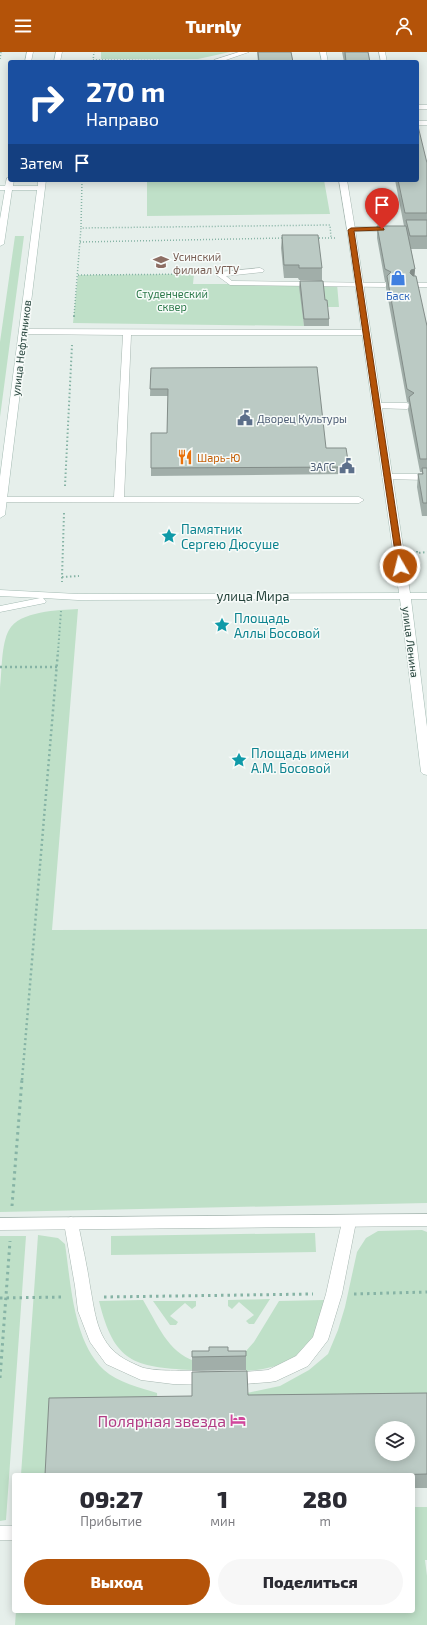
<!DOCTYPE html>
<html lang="ru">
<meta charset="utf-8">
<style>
body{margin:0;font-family:"Exo 2",sans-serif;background:#f7f7f7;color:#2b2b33;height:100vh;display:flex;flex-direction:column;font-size:15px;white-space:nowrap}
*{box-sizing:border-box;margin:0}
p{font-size:13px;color:#7c7c81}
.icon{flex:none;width:22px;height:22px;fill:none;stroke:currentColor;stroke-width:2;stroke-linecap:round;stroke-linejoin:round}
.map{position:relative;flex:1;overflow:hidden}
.side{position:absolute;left:12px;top:1421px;width:403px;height:140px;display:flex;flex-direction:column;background:#fff;border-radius:4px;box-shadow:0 2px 10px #0003}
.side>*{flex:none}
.guide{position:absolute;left:8px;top:8px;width:411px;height:122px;border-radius:4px;box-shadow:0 2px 10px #0003;background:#1a4fa0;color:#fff;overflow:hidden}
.fabs{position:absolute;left:375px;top:1369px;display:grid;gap:8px}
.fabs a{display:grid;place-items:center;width:40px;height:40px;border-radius:50%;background:#fff;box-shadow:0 2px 10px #0003;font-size:20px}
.pin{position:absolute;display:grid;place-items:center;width:34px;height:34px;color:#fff;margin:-41px -17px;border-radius:50% 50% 50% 0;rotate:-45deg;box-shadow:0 0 4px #0007}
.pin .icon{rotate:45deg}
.me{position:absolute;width:44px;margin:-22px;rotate:352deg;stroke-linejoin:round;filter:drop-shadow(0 0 3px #0008)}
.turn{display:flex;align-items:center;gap:14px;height:84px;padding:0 12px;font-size:18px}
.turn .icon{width:52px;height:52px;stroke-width:2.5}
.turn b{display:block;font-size:28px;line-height:34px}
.then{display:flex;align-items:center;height:38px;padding:0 12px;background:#0003;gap:8px;font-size:15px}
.eta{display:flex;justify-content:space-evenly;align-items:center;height:68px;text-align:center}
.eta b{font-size:24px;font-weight:800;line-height:28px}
.primary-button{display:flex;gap:8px;margin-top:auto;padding:8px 12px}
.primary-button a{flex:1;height:46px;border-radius:24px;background:#b45309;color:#fff;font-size:16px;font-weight:800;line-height:46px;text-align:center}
.primary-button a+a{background:#f7f7f7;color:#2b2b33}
header{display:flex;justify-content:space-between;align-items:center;height:52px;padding:0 12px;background:#b45309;color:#fff;font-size:18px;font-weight:800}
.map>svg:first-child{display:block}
.green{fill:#bfe0c8}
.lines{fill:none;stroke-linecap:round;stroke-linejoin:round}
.lane-casing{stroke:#a8b8b2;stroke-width:1}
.street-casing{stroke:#a8b8b2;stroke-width:1}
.secondary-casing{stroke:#a4bbb3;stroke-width:1}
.path-far3{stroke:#86b3a5;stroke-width:1.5;stroke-dasharray:1 2;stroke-linecap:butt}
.path-far2{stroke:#86b3a5;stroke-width:2;stroke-dasharray:1.5 2.5;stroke-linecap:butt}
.path-far1{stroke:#86b3a5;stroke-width:2.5;stroke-dasharray:2 3;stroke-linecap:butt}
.path{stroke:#86b3a5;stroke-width:3;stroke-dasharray:2.5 4;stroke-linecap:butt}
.lane{fill:#fff;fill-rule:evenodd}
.street{fill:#fff;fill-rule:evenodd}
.secondary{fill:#fff;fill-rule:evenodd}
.wall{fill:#a1aea9}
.shaded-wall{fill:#838d89}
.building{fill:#bbcac4;stroke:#838d89;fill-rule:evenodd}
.route{fill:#b45309;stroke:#753606}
.labels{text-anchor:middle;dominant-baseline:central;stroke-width:3;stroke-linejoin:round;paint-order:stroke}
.far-education-label{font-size:11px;fill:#785e54;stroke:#f7fbf9;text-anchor:start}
.far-park-label{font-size:11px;fill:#2d7a4b;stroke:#f7fbf9}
.far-shop-label{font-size:11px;fill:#366cbe;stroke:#f7fbf9}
.far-street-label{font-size:11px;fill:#24423a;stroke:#f7fbf9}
.far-service-label{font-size:11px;fill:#4e5e75;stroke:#f7fbf9;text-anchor:start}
.far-food-label{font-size:11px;fill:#c56008;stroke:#f7fbf9;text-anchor:start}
.culture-label{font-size:13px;fill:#0d838f;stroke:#f7fbf9;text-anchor:start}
.street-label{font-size:13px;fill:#24423a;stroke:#f7fbf9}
.near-hotel-label{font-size:16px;fill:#b23c85;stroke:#f7fbf9;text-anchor:end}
</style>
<header><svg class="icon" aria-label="menu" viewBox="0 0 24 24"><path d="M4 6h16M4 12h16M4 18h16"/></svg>Turnly<svg class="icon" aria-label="person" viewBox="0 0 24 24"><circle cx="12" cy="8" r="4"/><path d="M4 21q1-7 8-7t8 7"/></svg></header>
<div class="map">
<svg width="427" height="1573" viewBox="0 0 427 1573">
<rect width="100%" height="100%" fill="#e6efeb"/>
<path class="green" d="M101 0H230L198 7H101Z
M147 128H324L330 162 147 164Z
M15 184H24L0 365V290Z
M194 222 193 232H337L339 255H302L304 274 73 271 78 223Z
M78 557 52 878 427 877V1151L0 1160V636C2 620 1 592 9 578 19 559 59 558 78 557Z
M422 1178 427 1180V1355L232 1358 247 1341 280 1334 309 1318 328 1302 338 1278 345 1255 357 1200 366 1186 378 1179Z
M315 1181 316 1200 111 1203V1184Z
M38 1183 58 1186 65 1192C71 1232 73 1289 104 1318 117 1330 141 1336 157 1341L158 1358 47 1423H21Z
M0 1184H26L6 1468 0 1469Z
M270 1247 254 1272H249L246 1269 254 1263 239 1250 232 1257 228 1254V1248Z
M143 1248C157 1271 168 1301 195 1309L192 1313V1318C133 1315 114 1310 99 1249Z
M325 1248C321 1261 318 1277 312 1290 301 1310 267 1318 246 1319V1313L236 1305 246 1299 254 1290 279 1249Z
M153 1249H196V1254L192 1257 185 1251 170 1264 178 1270 176 1273H170Z
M413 1455H427V1508H425L427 1524V1573H15L16 1559H413Z"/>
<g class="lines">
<defs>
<path id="lane" d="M239 0H249L220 10H213L214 8Z
M379 0H385L387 10H381Z
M417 53H427V57H417Z
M417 69H427V73H417Z
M348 175H427V179H348Z
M260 216 264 218 263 220 226 224 232 229 385 231 389 233 385 235 230 233 215 222 219 220Z
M412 231H427V235H412L411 233Z
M23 277 369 278 370 280 369 282 366 283H131L124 445H359L364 448 359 451 0 450V446L2 445H114L123 283 20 282 19 280Z
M377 351H407L412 354 407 357 374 356 372 354 374 352Z
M387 422H427V428L384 427 382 425 384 423Z
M349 1164 354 1166 356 1170 342 1242 328 1288 308 1314 276 1329 270 1330 232 1333 226 1332 224 1327 226 1322 232 1321 268 1318 296 1304 313 1285 326 1242 342 1170 344 1166Z
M71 1165 76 1167 78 1171C82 1192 87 1213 90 1234 96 1266 97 1294 130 1310 135 1312 140 1315 144 1316 165 1321 195 1316 214 1322L216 1327 214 1332 208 1333 173 1332 141 1328 106 1312 90 1290 78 1259 75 1234 64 1171 66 1167Z
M0 1474H14V1488H0Z"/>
<path id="street" d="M339 128H347L355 177 354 179H351L347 177Z
M427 1162V1174L0 1178V1166Z"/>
<path id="secondary" d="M27 0H33L31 10H25Z
M56 0H62L60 10H54Z
M320 0H326L328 10H322Z
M7 126H10V128H14L13 134H38V128H46L5 463 0 466V425L37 138H12L4 192 0 194V167L5 138H0V134H5Z
M348 175H351L355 177 410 541H427V547H411L427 675V723L423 722 421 720 400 547 78 548 43 546 46 549 45 551 0 560V554L40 546 0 544V538L78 542 399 541 347 177Z"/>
</defs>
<use href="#lane" class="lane-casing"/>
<use href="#street" class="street-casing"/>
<use href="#secondary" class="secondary-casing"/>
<path class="path-far3" d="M0 7 1 0
M93 8 202 9
M93 9 94 0
M81 175 82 128
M316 186H337
M80 190 285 186
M78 223 205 222
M74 264 81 176 330 173 331 186"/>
<path class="path-far2" d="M74 265V263
M65 434 72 293
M64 461 62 525 79 524
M417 499V501L427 500
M62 525V530
M58 600 61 559"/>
<path class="path-far1" d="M0 615H57
M22 1028 58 599"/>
<path class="path" d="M12 1154 22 1027
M354 1242 427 1240
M104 1245 313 1242
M0 1246 65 1245
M0 1326 10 1189"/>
<use href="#lane" class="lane"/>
<use href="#street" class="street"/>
<use href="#secondary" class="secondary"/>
</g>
<path class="wall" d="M257 0H291L293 10H258Z
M342 0H368L370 10H344Z
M427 111V197H411L415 217 414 224 427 274V464H422L417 435 418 422H422V420H420L408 358 409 351 407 350 386 236V230H385L377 186V174H406H404L395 128H417Z
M282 183 322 216V229L299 228 298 226H284L281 196Z
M300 229 325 248 329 267V274H304L299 235Z
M151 316 326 396 349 415V422L151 424V416L167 381 168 344H150Z
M192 1299H228L246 1304V1318L192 1319Z
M427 1341V1436H413V1423H45L248 1343Z"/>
<path class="shaded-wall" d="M415 217 414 230 410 221 411 218Z"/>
<path class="building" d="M258 0H291L293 10H259Z
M345 0H368L370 10H346Z
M417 70 427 111V161H405L398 128H417Z
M406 168H427V184H410Z
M377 174H406L415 217 411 218 410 221 413 224H416L427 274V407H420L409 345 414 341 407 337 387 224 391 220 385 217Z
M282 183H318L322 216H299V213H284Z
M300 229H323L325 248H327L329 267H304Z
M317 315 326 396H346L349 415 151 416V381H167L168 337H150L151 316Z
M422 416H427V451H423L418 422H423Z
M209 1295H228V1299H246V1304L192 1305V1299H209Z
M247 1319 248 1343 427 1341V1422L390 1423H45L49 1346 192 1344V1320ZM382 1376H408V1402H382Z"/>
<path class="route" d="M382 175 384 177V178L354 179 404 514 400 516 397 514 348 178 351 176Z"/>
<defs>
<symbol id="university-bare" viewBox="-9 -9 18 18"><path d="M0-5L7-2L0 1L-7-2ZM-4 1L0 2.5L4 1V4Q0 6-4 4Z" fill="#8d6e63" stroke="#f7fbf9" stroke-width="2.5" paint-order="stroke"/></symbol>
<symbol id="shop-bare" viewBox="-9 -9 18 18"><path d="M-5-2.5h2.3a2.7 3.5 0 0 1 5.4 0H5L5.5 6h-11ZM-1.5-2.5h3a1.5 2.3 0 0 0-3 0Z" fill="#3f7fe0" stroke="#f7fbf9" stroke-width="2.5" paint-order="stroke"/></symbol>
<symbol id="civic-bare" viewBox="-9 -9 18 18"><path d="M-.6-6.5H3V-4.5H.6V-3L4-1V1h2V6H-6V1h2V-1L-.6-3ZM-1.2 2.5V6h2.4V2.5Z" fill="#5c6f8a" stroke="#f7fbf9" stroke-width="2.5" paint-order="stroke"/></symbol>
<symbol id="restaurant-bare" viewBox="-9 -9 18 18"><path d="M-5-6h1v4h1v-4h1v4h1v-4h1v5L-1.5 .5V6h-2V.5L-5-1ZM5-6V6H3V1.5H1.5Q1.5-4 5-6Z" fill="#e8710a" stroke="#f7fbf9" stroke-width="2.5" paint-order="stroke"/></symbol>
<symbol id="sight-bare" viewBox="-9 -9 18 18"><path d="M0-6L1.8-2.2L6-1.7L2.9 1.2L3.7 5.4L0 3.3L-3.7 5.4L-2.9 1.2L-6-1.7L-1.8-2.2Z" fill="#0f9aa8" stroke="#f7fbf9" stroke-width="2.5" paint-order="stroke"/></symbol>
<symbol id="hotel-bare" viewBox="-9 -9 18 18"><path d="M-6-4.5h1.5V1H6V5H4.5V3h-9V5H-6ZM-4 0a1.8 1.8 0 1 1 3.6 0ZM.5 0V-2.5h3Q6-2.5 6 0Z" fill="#d1479c" stroke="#f7fbf9" stroke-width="2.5" paint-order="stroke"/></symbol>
</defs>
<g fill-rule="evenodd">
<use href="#university-bare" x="150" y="199" width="22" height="22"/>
<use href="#shop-bare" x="387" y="215" width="22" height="22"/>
<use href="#civic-bare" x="234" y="355" width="22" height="22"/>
<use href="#restaurant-bare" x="174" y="394" width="22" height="22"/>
<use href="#civic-bare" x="336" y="403" width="22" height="22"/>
<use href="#sight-bare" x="158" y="473" width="22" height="22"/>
<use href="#sight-bare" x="211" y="562" width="22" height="22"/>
<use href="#sight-bare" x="228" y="697" width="22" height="22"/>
<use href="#hotel-bare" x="227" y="1357" width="22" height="22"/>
</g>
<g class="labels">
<g class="far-education-label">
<text x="173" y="204">Усинский<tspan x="173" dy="13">филиал УГТУ</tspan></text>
</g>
<g class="far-park-label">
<text x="172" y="241">Студенческий<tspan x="172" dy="13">сквер</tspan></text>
</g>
<g class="far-shop-label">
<text x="398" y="243">Баск</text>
</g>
<g class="far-street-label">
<text transform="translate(21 296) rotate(-83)">улица Нефтяников</text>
<text transform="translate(411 590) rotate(83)">улица Ленина</text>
</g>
<g class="far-service-label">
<text x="257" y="366">Дворец Культуры</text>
<text x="335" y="414" text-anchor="end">ЗАГС</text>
</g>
<g class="far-food-label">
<text x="197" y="405">Шарь-Ю</text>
</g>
<g class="culture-label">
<text x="181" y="477">Памятник<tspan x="181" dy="15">Сергею Дюсуше</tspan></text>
<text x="234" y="566">Площадь<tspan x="234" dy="15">Аллы Босовой</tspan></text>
<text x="251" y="701">Площадь имени<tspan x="251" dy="15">А.М. Босовой</tspan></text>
</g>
<g class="street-label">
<text x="253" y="544">улица Мира</text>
</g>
<g class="near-hotel-label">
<text x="226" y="1368">Полярная звезда</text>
</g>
</g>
</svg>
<div class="fabs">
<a><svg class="icon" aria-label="layers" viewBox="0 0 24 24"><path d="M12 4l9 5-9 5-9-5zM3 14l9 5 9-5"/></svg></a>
</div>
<div class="pin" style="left:382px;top:177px;background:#d93025"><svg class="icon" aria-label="arrive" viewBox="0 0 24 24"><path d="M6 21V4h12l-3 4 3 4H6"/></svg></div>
<svg class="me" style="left:400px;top:514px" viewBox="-20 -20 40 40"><circle r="17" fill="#b45309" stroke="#fff" stroke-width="3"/><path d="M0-11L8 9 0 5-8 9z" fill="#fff"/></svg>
<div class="guide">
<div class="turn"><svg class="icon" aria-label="right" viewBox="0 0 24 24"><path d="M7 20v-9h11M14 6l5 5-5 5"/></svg><div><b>270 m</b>Направо</div></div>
<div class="then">Затем<svg class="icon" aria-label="arrive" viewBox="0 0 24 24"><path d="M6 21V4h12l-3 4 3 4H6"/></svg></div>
</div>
<section class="side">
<div class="eta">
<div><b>09:27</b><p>Прибытие</p></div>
<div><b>1</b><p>мин</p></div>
<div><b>280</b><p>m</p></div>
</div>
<div class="primary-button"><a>Выход</a><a>Поделиться</a></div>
</section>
</div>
